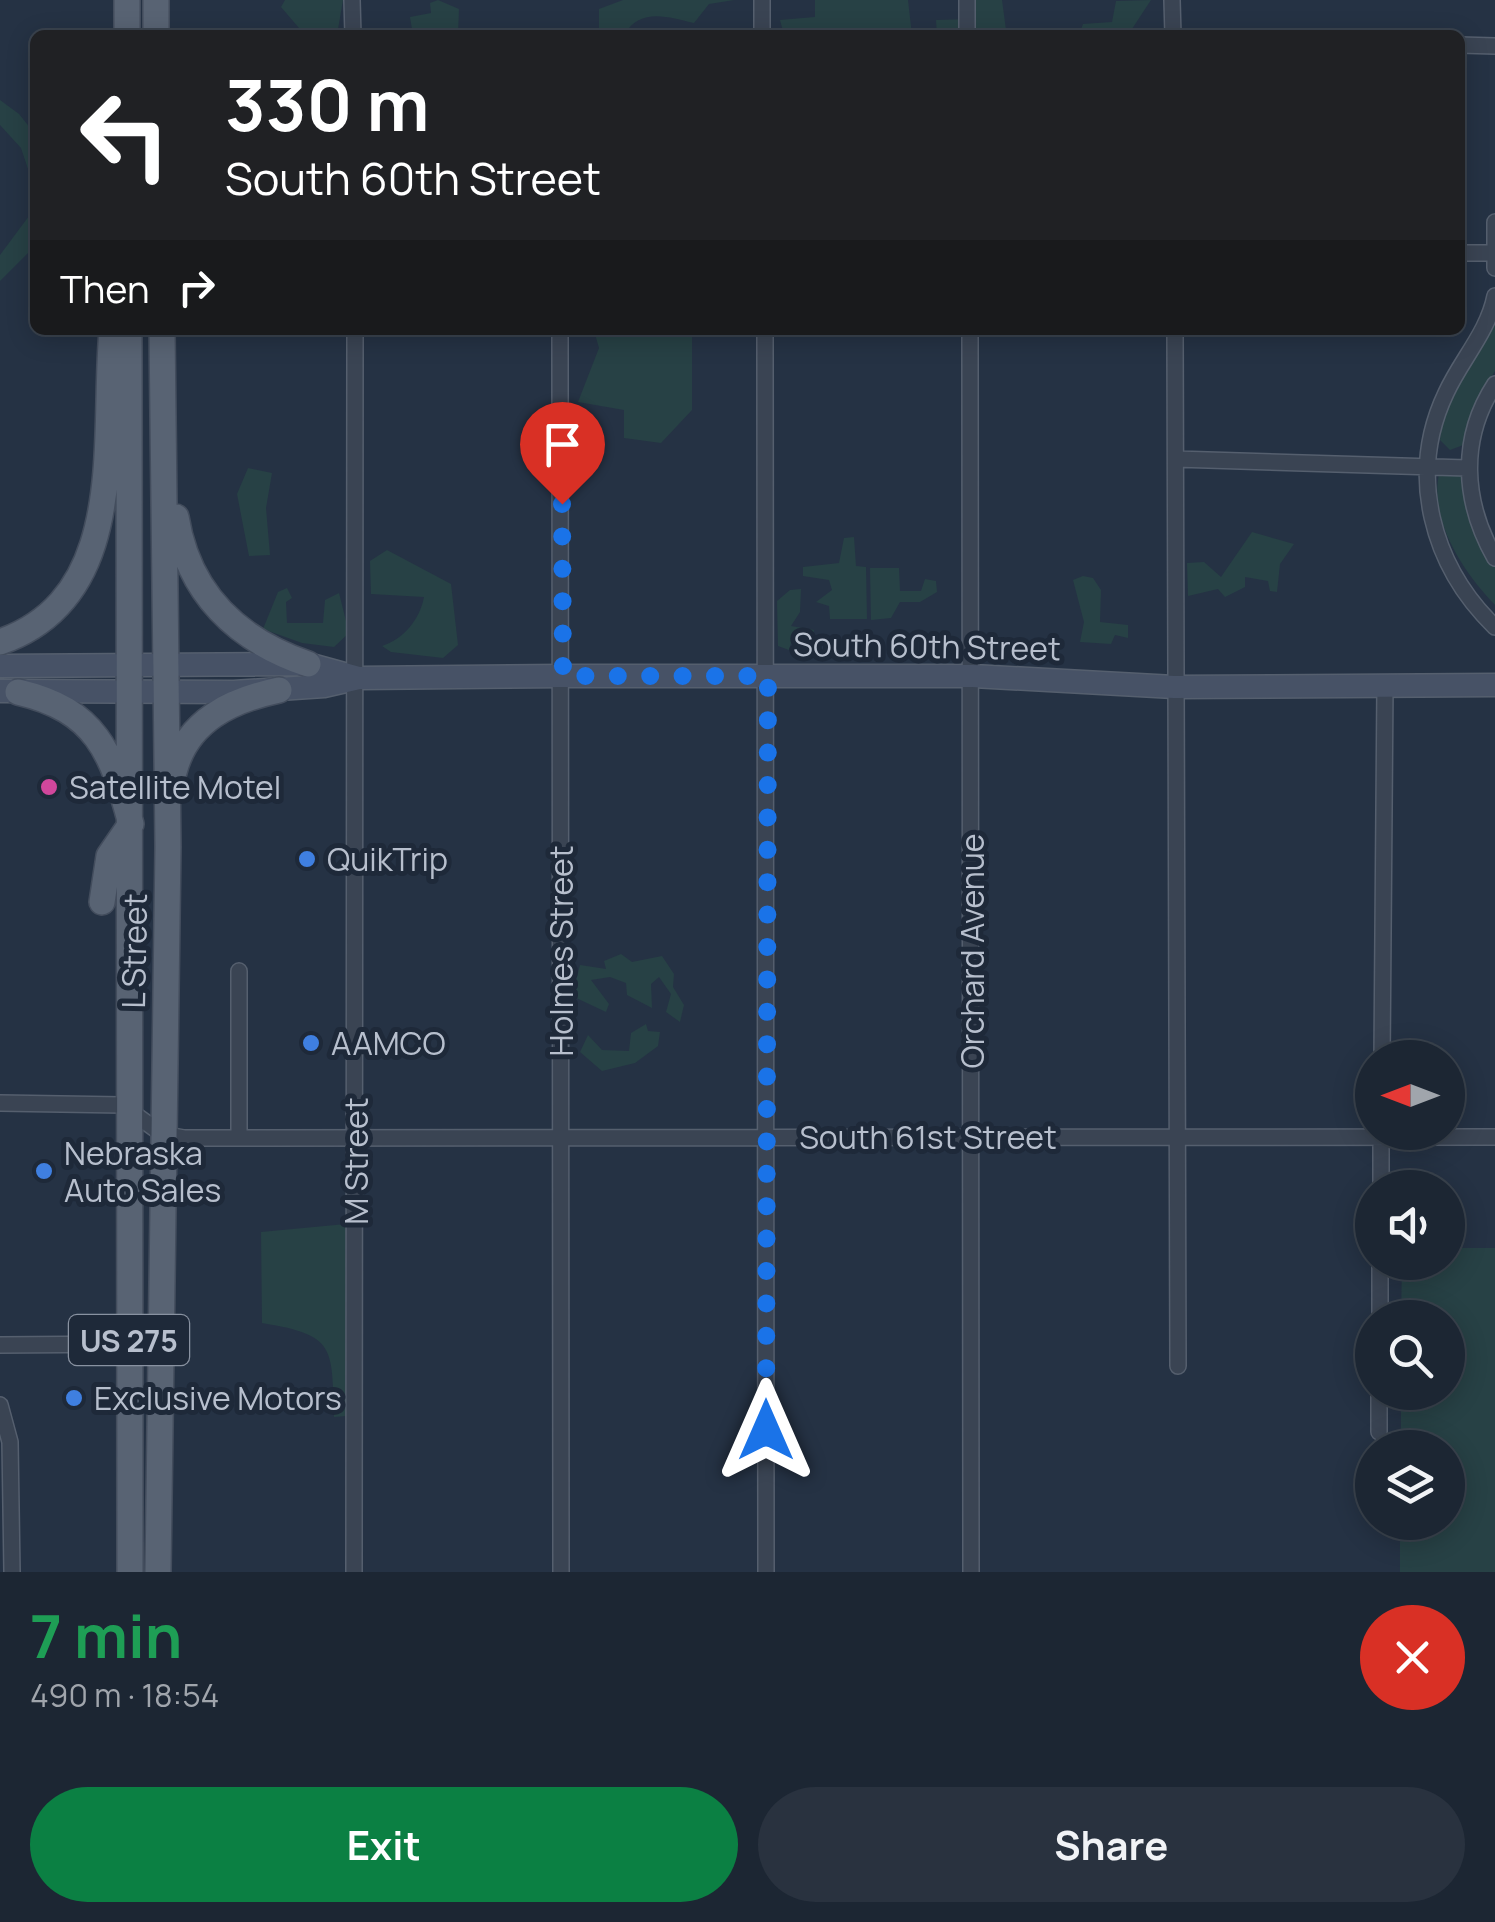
<!DOCTYPE html>
<meta charset="utf-8">
<style>
body{margin:0;font-family:Manrope,sans-serif;background:#29323f;color:#f1f3f6;height:100vh;display:flex;flex-direction:column;font-size:38px;white-space:nowrap}
*{box-sizing:border-box;margin:0}
p{font-size:32px;color:#a0a5ac}
.icon{flex:none;width:55px;height:55px;fill:none;stroke:currentColor;stroke-width:2;stroke-linecap:round;stroke-linejoin:round}
.map{position:relative;height:1572px;overflow:hidden}
.drawer{display:flex;flex-direction:column;background:#1c2633;flex:1}
.drawer>*{flex:none}
.top-card{position:absolute;left:30px;top:30px;width:1435px;height:305px;border-radius:15px;box-shadow:0 5px 25px #0003,0 0 0 2px #3a434e;background:#202124;color:#fff;overflow:hidden}
.needle{width:65px;rotate:270deg}
.tools{position:absolute;left:1355px;top:1040px;display:grid;gap:20px}
.tools a{display:grid;place-items:center;width:110px;height:110px;border-radius:50%;background:#1c2633;box-shadow:0 5px 25px #0003,0 0 0 2px #3a434e;font-size:50px}
.pin{position:absolute;display:grid;place-items:center;width:85px;height:85px;color:#fff;margin:-102px -42px;border-radius:50% 50% 50% 0;rotate:-45deg;box-shadow:0 0 10px #0007}
.pin .icon{rotate:45deg}
.me{position:absolute;width:110px;margin:-55px;rotate:0deg;stroke-linejoin:round;filter:drop-shadow(0 0 8px #0008)}
.turn{display:flex;align-items:center;gap:35px;height:210px;padding:0 30px;font-size:45px}
.turn .icon{width:130px;height:130px;stroke-width:2.5}
.turn b{display:block;font-size:70px;line-height:85px}
.then{display:flex;align-items:center;height:95px;padding:0 30px;background:#0003;gap:20px;font-size:38px}
.round{display:grid;place-items:center;flex:none;width:105px;height:105px;border-radius:52px;background:#29323f}
.overview{display:flex;align-items:center;justify-content:space-between;height:170px;padding:0 30px}
h1{font-size:60px;font-weight:700;line-height:75px;color:#1e9e55}
.action{display:flex;gap:20px;margin-top:auto;padding:20px 30px}
.action a{flex:1;height:115px;border-radius:60px;background:#0b8043;color:#fff;font-size:40px;font-weight:700;line-height:115px;text-align:center}
.action a+a{background:#29323f;color:#f1f3f6}
.map>svg:first-child{display:block}
.green{fill:#274145}
.lines{fill:none;stroke-linecap:round;stroke-linejoin:round}
.minor-casing{stroke:#555f6e;stroke-width:18}
.secondary-casing{stroke:#555f6e;stroke-width:25}
.primary-casing{stroke:#434d5d;stroke-width:28}
.minor{stroke:#3a4453;stroke-width:15}
.secondary{stroke:#475266;stroke-width:22}
.primary{stroke:#586373;stroke-width:25}
.route{stroke:#1a73e8;stroke-width:18;stroke-dasharray:0 32.4}
.hotel-dot{fill:#d1479c;stroke:#1e2939;stroke-width:4}
.shop-dot{fill:#3f7fe0;stroke:#1e2939;stroke-width:4}
.labels{text-anchor:middle;dominant-baseline:central;stroke-width:10;stroke-linejoin:round;paint-order:stroke}
.shield{fill:#1e2939;stroke:#8992a1;stroke-width:2.5}
.shield-label{font-size:30px;font-weight:bold;fill:#b7bfcd}
.street-label{font-size:32px;fill:#b7bfcd;stroke:#1e2939}
.poi-label{font-size:32px;fill:#b7bfcd;stroke:#1e2939;text-anchor:start}
</style>
<div class="map">
<svg width="1495" height="1572" viewBox="0 0 1495 1572">
<rect width="100%" height="100%" fill="#253244"/>
<path class="green" d="M285 0H343L337 35H305L281 7Z
M438 0 459 9 458 35H413L410 17 431 13 430 3Z
M623 0H734L709 4 694 23C668 17 640 7 624 35H599V9Z
M815 0H908L912 35H784L780 20 815 17Z
M976 0H1002L1006 30 1026 35H937L936 20 976 19Z
M1151 0 1130 32 1140 35H1079L1083 24 1112 22 1116 1Z
M0 100 19 114 35 134V246L0 281V255L29 216 32 181 21 148 0 125Z
M1495 322V371L1483 390 1466 444 1450 450 1440 440C1442 394 1475 361 1495 322Z
M625 330H692V410L661 443 624 438V410L578 402 599 348 595 334Z
M248 468 272 473 266 508 270 555 249 556 237 494Z
M1464 473 1495 563V605C1464 573 1429 521 1439 474Z
M1252 532 1294 544 1280 564 1277 592 1270 591 1268 581 1245 577V587L1225 597 1218 589 1188 596 1187 563 1204 562 1221 577Z
M854 537 856 566 866 567 867 619H830L829 606 816 602 832 590 829 580 803 576V567L839 563 844 538Z
M387 550 451 584 458 645 443 658 391 652 382 646C404 639 420 619 424 597L371 594 370 561Z
M870 568H899L900 591H921L925 579 936 581 937 592 920 602H900L891 618 871 620Z
M1083 576 1093 578 1101 590 1100 622 1128 625V638L1115 635 1111 644 1080 642 1084 622 1073 580Z
M287 588 292 598 286 602 287 623H323L325 600 339 593 349 633 334 647 302 643 263 629 278 592Z
M801 589 800 612 791 626 814 630 812 646 791 643 789 650 778 646 777 601 790 590Z
M621 954 632 962 662 956 674 974 673 987 684 1005 680 1022 666 1012 671 994 659 977 651 984 652 1008 627 995 626 983 610 977 591 980 609 1004 606 1012 572 996 580 965 606 969 604 961Z
M646 1024 648 1031 660 1032 658 1046 635 1063 602 1071 580 1052 588 1035 602 1050 629 1051 631 1033Z
M346 1224V1416L334 1417C332 1347 336 1335 262 1323L261 1232Z
M1448 1248H1495V1572H1400V1523L1448 1522V1448L1401 1447V1393L1448 1392V1318L1401 1317 1402 1263 1448 1262Z"/>
<g class="lines">
<defs>
<path id="minor" d="M352 0 353 35
M762 0V35
M967 0V35
M1172 0 1173 35
M1460 45 1495 46
M1495 222V268
M1460 253H1495
M1495 296C1488 332 1461 360 1446 393 1407 475 1432 566 1495 627
M560 330 561 1572
M765 330 766 1572
M970 330 971 1572
M1175 330 1178 1366
M1495 384C1459 439 1463 502 1495 558
M1176 459 1467 468
M239 971V1138
M1382 1058 1385 685
M0 1103 122 1105 162 1134 184 1138 1495 1137
M1381 1188V1132
M1380 1318V1262
M0 1345 129 1344
M0 1405 10 1442 12 1572
M1379 1432V1392
M354 1572 355 330"/>
<path id="secondary" d="M0 666 308 664 359 678
M0 691 234 692 324 686 359 678 563 676H973L1174 687 1495 685"/>
<path id="primary" d="M127 0V35
M156 0V35
M129 330 130 1572
M176 517C188 593 237 640 308 664
M0 642C130 597 102 440 112 330
M18 692C96 710 112 752 131 824L109 856 102 902
M174 772C187 720 232 700 279 690
M158 1572 168 847 162 330"/>
</defs>
<use href="#minor" class="minor-casing"/>
<use href="#secondary" class="secondary-casing"/>
<use href="#primary" class="primary-casing"/>
<use href="#minor" class="minor"/>
<use href="#secondary" class="secondary"/>
<use href="#primary" class="primary"/>
</g>
<g class="lines">
<path class="route" d="M562 504 563 676H768L766 1430"/>
</g>
<circle class="hotel-dot" cx="49" cy="787" r="10"/>
<g class="shop-dot">
<circle cx="307" cy="859" r="10"/>
<circle cx="311" cy="1043" r="10"/>
<circle cx="44" cy="1171" r="10"/>
<circle cx="74" cy="1398" r="10"/>
</g>
<g class="labels">
<rect class="shield" x="69" y="1315" width="120" height="50" rx="8"/>
<g class="shield-label">
<text x="129" y="1340">US 275</text>
</g>
<g class="street-label">
<text transform="translate(927 646) rotate(1)">South 60th Street</text>
<text transform="translate(134 951) rotate(-89)">L Street</text>
<text transform="translate(561 951) rotate(-90)">Holmes Street</text>
<text transform="translate(972 951) rotate(-90)">Orchard Avenue</text>
<text x="928" y="1137">South 61st Street</text>
<text transform="translate(356 1161) rotate(-90)">M Street</text>
</g>
<g class="poi-label">
<text x="69" y="787">Satellite Motel</text>
<text x="327" y="859">QuikTrip</text>
<text x="331" y="1043">AAMCO</text>
<text x="64" y="1153">Nebraska<tspan x="64" dy="37">Auto Sales</tspan></text>
<text x="94" y="1398">Exclusive Motors</text>
</g>
</g>
</svg>
<div class="tools">
<a><svg class="needle" viewBox="-14 -14 28 28"><path d="M0-13l5 13h-10z" fill="#e53935"/><path d="M0 13l5-13h-10z" fill="#a0a5ac"/></svg></a>
<a><svg class="icon" aria-label="sound" viewBox="0 0 24 24"><path d="M4 9h4l5-4v14l-5-4H4zM17 9q2 3 0 6"/></svg></a>
<a><svg class="icon" aria-label="search" viewBox="0 0 24 24"><circle cx="10" cy="10" r="6"/><path d="M15 15l6 6"/></svg></a>
<a><svg class="icon" aria-label="layers" viewBox="0 0 24 24"><path d="M12 4l9 5-9 5-9-5zM3 14l9 5 9-5"/></svg></a>
</div>
<div class="pin" style="left:562px;top:504px;background:#d93025"><svg class="icon" aria-label="arrive" viewBox="0 0 24 24"><path d="M6 21V4h12l-3 4 3 4H6"/></svg></div>
<svg class="me" style="left:766px;top:1430px" viewBox="-20 -20 40 40"><path d="M0-17L14 15 0 8-14 15z" fill="#1a73e8" stroke="#fff" stroke-width="4"/></svg>
<div class="top-card">
<div class="turn"><svg class="icon" aria-label="left" viewBox="0 0 24 24"><path d="M17 20v-9H6M10 6l-5 5 5 5"/></svg><div><b>330 m</b>South 60th Street</div></div>
<div class="then">Then<svg class="icon" aria-label="right" viewBox="0 0 24 24"><path d="M7 20v-9h11M14 6l5 5-5 5"/></svg></div>
</div>
</div>
<section class="drawer">
<div class="overview"><div><h1>7 min</h1><p>490 m · 18:54</p></div><a class="round" style="background:#d93025;color:#fff"><svg class="icon" aria-label="close" viewBox="0 0 24 24"><path d="M6 6l12 12M18 6L6 18"/></svg></a></div>
<div class="action"><a>Exit</a><a>Share</a></div>
</section>
